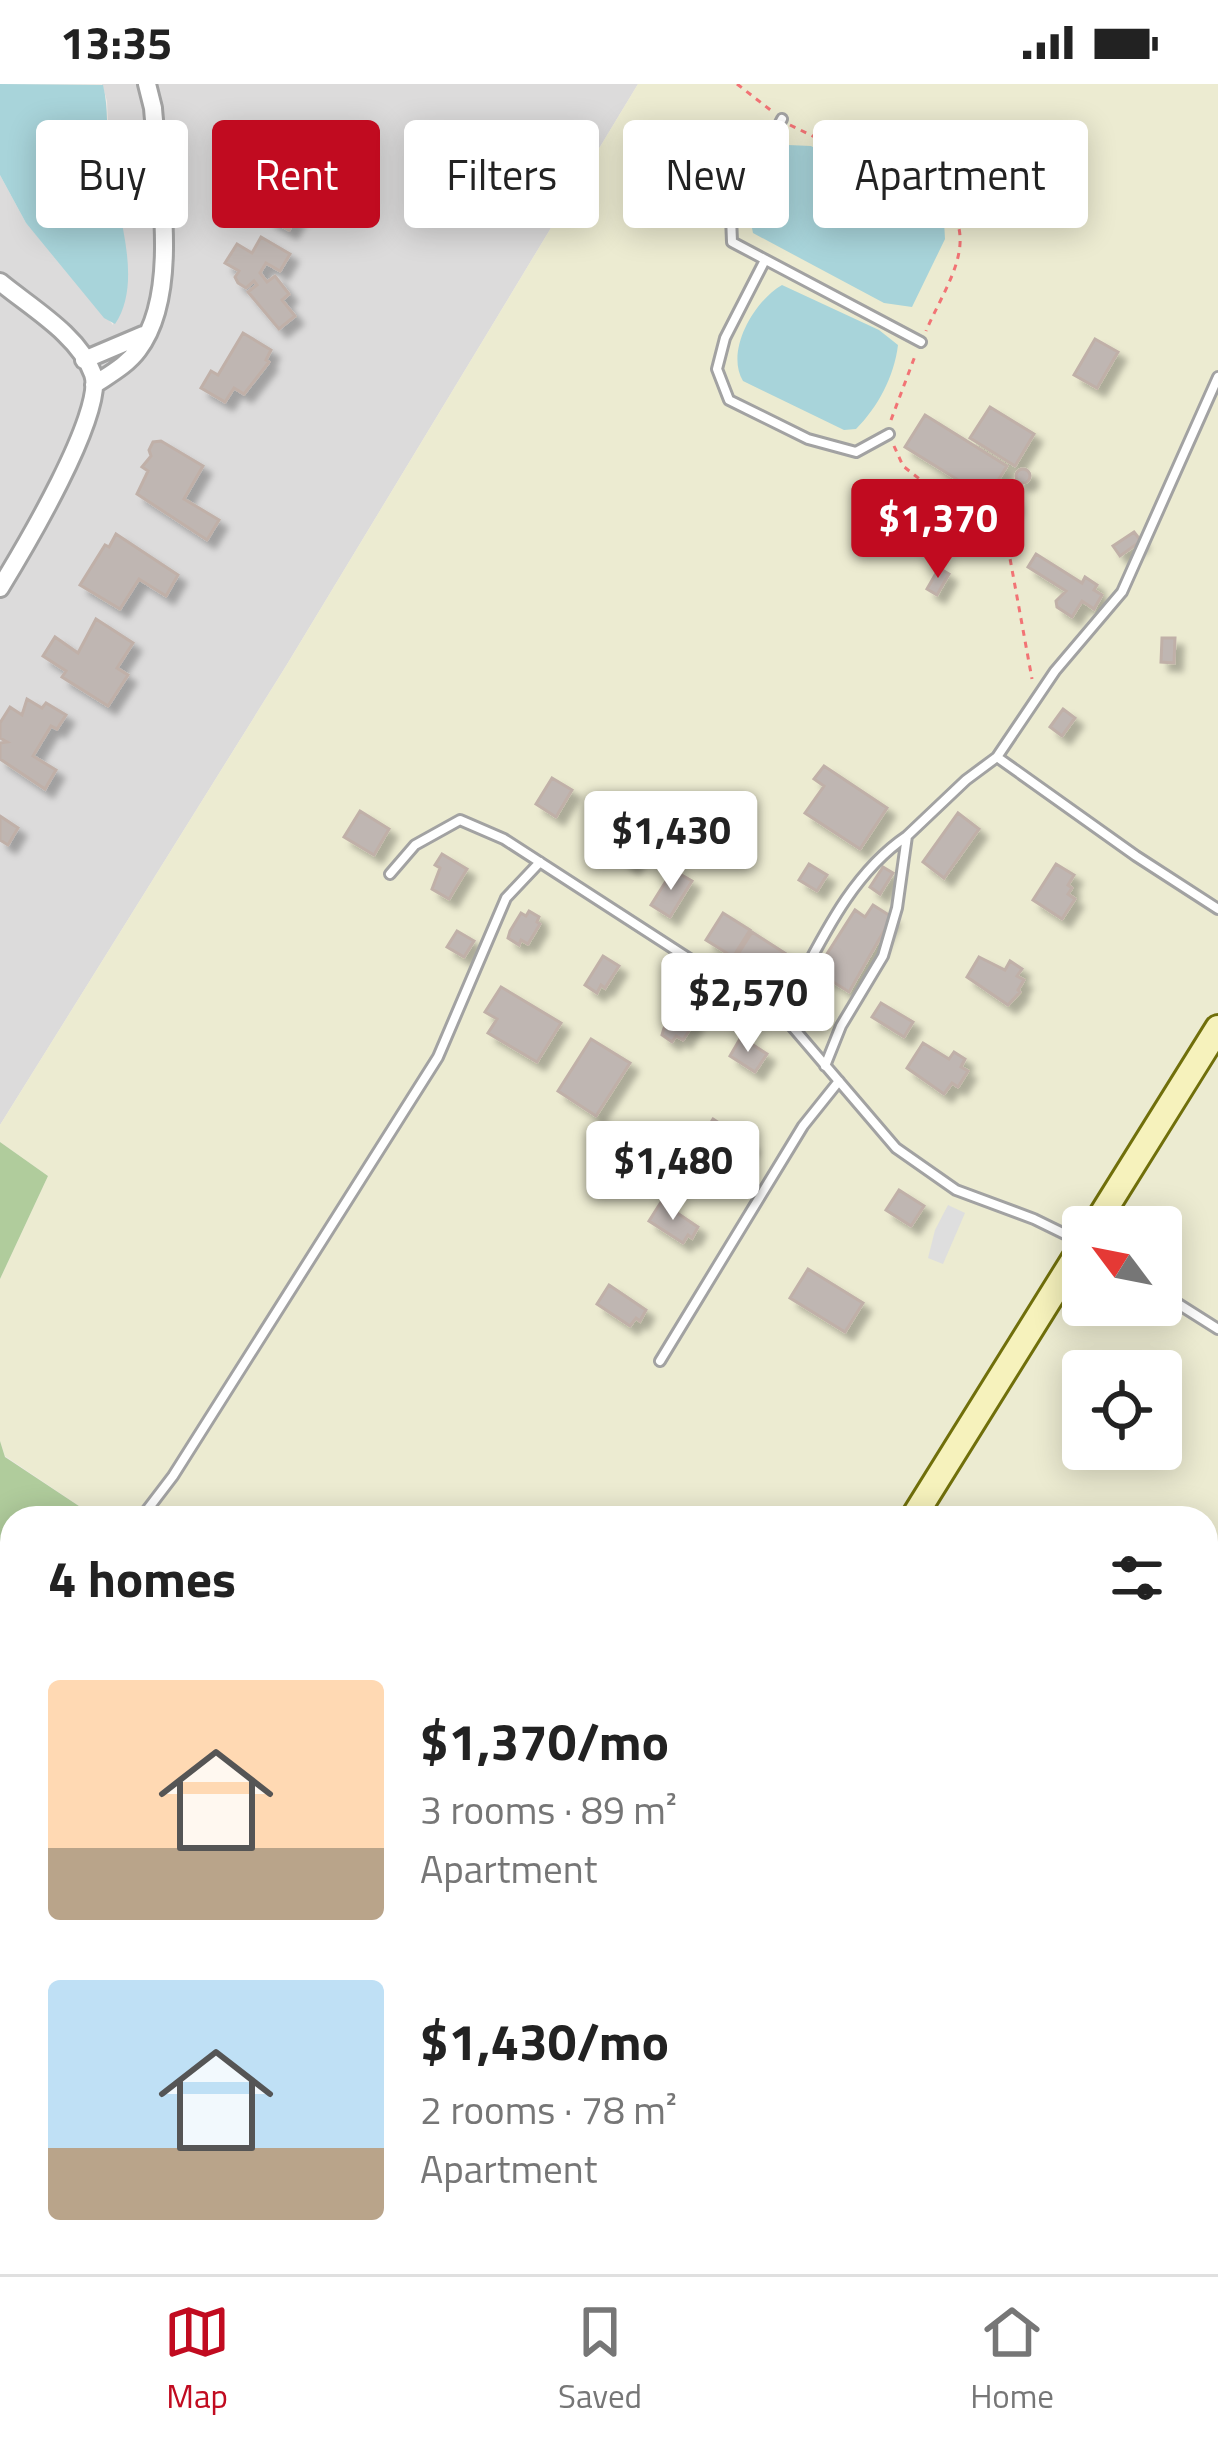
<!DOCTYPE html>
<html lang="en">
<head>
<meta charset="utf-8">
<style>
	:root { --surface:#fff; --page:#f2f2f2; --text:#222; --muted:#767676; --line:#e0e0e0; --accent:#c10b20 }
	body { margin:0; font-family:"Titillium Web",sans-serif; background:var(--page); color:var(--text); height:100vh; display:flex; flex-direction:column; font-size:45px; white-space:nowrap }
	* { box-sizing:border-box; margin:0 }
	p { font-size:39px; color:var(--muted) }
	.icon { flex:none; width:66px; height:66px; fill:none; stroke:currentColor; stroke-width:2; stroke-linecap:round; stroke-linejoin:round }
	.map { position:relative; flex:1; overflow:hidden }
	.sheet { position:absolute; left:0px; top:1422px; width:1218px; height:768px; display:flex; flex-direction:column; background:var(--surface); border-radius:36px 36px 0 0; box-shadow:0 6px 30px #0003 }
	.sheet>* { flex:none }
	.top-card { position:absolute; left:36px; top:36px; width:1146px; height:108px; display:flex; gap:24px }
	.needle { width:78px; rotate:302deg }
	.buttons { position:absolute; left:1062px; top:1122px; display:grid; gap:24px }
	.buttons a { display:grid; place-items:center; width:120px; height:120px; border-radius:12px; background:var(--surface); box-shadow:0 6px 30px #0003; font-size:60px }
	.price { position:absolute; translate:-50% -102px; padding:0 27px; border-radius:12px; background:#fff; color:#222; font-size:39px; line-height:78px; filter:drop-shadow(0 3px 6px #0008) }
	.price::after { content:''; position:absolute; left:50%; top:72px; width:36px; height:27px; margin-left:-18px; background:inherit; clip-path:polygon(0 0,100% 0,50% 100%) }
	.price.active { background:var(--accent); color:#fff }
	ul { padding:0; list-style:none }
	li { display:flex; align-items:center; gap:36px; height:300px; padding:0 48px }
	li span { display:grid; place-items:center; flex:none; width:336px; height:240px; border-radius:12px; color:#555 }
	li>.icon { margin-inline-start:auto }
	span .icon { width:144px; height:144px; fill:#fffc; stroke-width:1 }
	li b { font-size:51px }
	h2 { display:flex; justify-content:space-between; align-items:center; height:144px; padding:0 48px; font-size:51px }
	.chip { padding:0 42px; border-radius:12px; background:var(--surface); box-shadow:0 6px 30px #0003; font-size:42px; line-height:108px }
	.chip.active { background:var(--accent); color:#fff }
	.status { display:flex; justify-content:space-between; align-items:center; height:84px; padding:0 60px; background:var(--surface); direction:ltr }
	.status svg { height:33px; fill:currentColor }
	.menu { display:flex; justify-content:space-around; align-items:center; height:168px; border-top:3px solid var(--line); background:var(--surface); font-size:33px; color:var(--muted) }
	.menu a { display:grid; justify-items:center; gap:6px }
	.menu .active { color:var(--accent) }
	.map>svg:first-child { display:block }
	.residential { fill:#dcdbdb }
	.farmland { fill:#ecebd1; fill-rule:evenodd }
	.forest { fill:#b0cc9c }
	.parking { fill:#dedede }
	.water { fill:#a8d4da }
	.building { fill:#bfb6b2; stroke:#c0b0a8; stroke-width:3; filter:url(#shadow) }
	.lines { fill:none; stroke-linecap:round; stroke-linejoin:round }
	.service-casing { stroke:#a2a2a2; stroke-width:14 }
	.minor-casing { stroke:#a2a2a2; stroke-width:22 }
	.secondary-casing { stroke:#706f0b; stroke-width:30 }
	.path { stroke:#f27375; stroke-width:3; stroke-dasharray:6 6; stroke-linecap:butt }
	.service { stroke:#fff; stroke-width:8 }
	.minor { stroke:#fff; stroke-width:16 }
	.secondary { stroke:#f6f2bc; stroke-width:24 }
</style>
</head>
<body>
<div class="status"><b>13:35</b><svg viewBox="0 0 49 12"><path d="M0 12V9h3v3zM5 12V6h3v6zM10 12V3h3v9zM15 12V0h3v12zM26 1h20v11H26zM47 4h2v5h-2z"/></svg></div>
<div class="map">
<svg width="1218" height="2190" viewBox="0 0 1218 2190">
	<defs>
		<filter id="shadow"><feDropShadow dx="8" dy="8" stdDeviation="3" flood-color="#0004"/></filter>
	</defs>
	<rect width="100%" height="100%" fill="#efeae5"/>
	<!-- residential -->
	<path class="residential" d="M 102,0 L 638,0 L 286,582 L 0,1041 L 0,91 L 26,139 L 113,241 L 121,129 L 110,78 L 107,17 Z
		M 0,1950 L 12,1957 L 12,2178 L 371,2178 L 391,2190 L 0,2190 Z"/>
	<!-- farmland -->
	<path class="farmland" d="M 638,0 L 1218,0 L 1218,2190 L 761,2190 L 742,2178 L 1206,2178 L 1206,1434 L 97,1434 L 5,1372 L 0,1357 L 0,1195 L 48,1092 L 0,1058 L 0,1041 L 286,582 ZM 1083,1143 L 1161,1143 L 1161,1221 L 1083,1221 ZM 1083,1287 L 1161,1287 L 1161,1365 L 1083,1365 Z"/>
	<!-- forest -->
	<path class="forest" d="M 0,1058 L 48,1092 L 0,1195 Z
		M 0,1357 L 5,1373 L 97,1434 L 12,1434 L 12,1957 L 0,1950 Z
		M 489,2178 L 555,2178 L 572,2190 L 482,2190 Z"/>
	<!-- parking -->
	<path class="parking" d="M 948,1121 L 965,1129 L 943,1180 L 928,1174 L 935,1146 Z"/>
	<!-- water -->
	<path class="water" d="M 0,0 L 103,1 C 109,25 106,51 109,76 C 115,123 145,196 115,240 L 104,234 L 26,139 L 0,91 Z
		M 788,61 L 811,62 L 944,137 L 945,155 L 912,223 L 884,219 L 753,149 L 749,129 Z
		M 782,201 L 879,246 L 898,261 C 894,293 878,323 856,345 L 844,346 L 743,297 C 725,267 754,217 782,201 Z"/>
	<!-- building -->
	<path class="building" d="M 270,54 L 323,85 L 320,91 L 332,98 L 326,108 L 316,101 L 289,146 L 267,134 L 283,101 L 294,91 L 267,78 L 270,75 L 261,70 Z
		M 261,153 L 290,170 L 280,187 L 266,179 L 260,189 L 267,198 L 275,192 L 289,210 L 282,216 L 295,232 L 279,245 L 248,208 L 257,201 L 254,197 L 246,204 L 238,199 L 235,193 L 239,187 L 225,179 L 237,160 L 252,169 Z
		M 243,249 L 271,266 L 266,276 L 269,278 L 244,310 L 234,304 L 225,318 L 201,304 L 211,287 L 218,291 Z
		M 1095,255 L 1118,268 L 1097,304 L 1074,291 Z
		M 990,323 L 1034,350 L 1015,382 L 970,354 Z
		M 925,331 L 1007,382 L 987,414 L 905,363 Z
		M 161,357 L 203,382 L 184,415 L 219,436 L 207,456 L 137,410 L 148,387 L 142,383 L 151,372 L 149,366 L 153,358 Z
		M1016 392a7 7 0 1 1 14 0a7 7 0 1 1-14 0Z
		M998 419a8 8 0 1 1 16 0a8 8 0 1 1-16 0Z
		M 1134,448 L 1141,457 L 1120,472 L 1113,462 Z
		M 116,450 L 178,491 L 166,512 L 139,495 L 120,525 L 80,501 L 105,461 L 109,463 Z
		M 1036,470 L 1082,499 L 1085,493 L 1097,501 L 1094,506 L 1102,511 L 1094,525 L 1082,517 L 1072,533 L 1057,523 L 1056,517 L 1066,507 L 1028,483 Z
		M 939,484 L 949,490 L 937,511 L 927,505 Z
		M 96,535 L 133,559 L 117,584 L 128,591 L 108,622 L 62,593 L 66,587 L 43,572 L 55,553 L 78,569 Z
		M 1162,554 L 1175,554 L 1174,579 L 1161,578 Z
		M 27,615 L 42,624 L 46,619 L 66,631 L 57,645 L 51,642 L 33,672 L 56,686 L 45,705 L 0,675 L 0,659 L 7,658 L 0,654 L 0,639 L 10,623 L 22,631 Z
		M 1063,625 L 1075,634 L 1062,652 L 1050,643 Z
		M 824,682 L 887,724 L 860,765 L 805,729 L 824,702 L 814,695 Z
		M 552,694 L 572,706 L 556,733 L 536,720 Z
		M 360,727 L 389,745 L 374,771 L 344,753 Z
		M 958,729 L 979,745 L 944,794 L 923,778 Z
		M 636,731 L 656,744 L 631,782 L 621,775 L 624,770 L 616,764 Z
		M 0,732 L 18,744 L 8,761 L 0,756 Z
		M 442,770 L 467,785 L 449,815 L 432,805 L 440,784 L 435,781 Z
		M 809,780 L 827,791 L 817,807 L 799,796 Z
		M 1056,780 L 1074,791 L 1068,801 L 1072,804 L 1068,810 L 1075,815 L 1062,835 L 1033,816 Z
		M 883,783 L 893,789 L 880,810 L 870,803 Z
		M 673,786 L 692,797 L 670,833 L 651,821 Z
		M 873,821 L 892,833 L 849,908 L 816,887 L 855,826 L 865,833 Z
		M 529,827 L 539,833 L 537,838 L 540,840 L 528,860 L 521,856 L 519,861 L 508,854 L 510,847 L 521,829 L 526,832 Z
		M 723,829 L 750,846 L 733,873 L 706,856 Z
		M 457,847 L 474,857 L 464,873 L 447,863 Z
		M 752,848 L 794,875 L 778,902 L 735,875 Z
		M 603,872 L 619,882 L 605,904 L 601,901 L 597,909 L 585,901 Z
		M 979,873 L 1005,886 L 1010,877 L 1022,885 L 1017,892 L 1024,896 L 1018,906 L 1020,908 L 1008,921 L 967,893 Z
		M 501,903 L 561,939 L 537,978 L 488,949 L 497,935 L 485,928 Z
		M 881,919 L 913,938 L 904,953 L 872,933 Z
		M 683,921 L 695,929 L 691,935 L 695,937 L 683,956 L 676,952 L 672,958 L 662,951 L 664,944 L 676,925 L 680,927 Z
		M 741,953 L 767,970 L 755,988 L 730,972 Z
		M 591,955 L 630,979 L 596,1032 L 558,1007 Z
		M 923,959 L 949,975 L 954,968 L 965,975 L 961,983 L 968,987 L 958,1003 L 952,999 L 944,1010 L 907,984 Z
		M 713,1035 L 751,1060 L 744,1070 L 740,1068 L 735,1076 L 702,1053 Z
		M 899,1106 L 924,1122 L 911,1142 L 886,1126 Z
		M 661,1118 L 698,1143 L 692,1154 L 688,1151 L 683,1159 L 649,1137 Z
		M 808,1185 L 863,1219 L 845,1248 L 790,1214 Z
		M 609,1201 L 646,1226 L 640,1237 L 636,1234 L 630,1242 L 597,1220 Z
		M 11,2023 L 12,2023 L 12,2089 L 0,2082 L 0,2055 L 5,2047 L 0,2041 Z"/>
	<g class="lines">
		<defs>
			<path id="service" d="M 782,35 L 731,132 L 732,158 L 921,258
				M 764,178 L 725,254 L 717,285 L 729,316 L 808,355 L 856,368 L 889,350
				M 997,673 L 1136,772 L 1218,825
				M 390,790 L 415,761 L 460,736 L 504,755 L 790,940 L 896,1064 L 956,1106 L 1034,1135 L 1081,1158
				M 780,933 C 816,869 845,794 907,752
				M 825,982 L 841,942 L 883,872 L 897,824 L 907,752 L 966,696 L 997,673 L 1055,587 L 1122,508 L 1218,293
				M 1161,1209 L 1218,1245
				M 660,1277 L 803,1042 L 839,997
				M 141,1434 L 173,1392 L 438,973 L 506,814 L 540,778
				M 8,1575 L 12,1569"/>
			<path id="minor" d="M 0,198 C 30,223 79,251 93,290 C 106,328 22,468 0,504
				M 84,276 L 143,251
				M 94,301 C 110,290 127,281 138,266 C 182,208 158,93 153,24 L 147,0
				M 0,2137 L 12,2145
				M 64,2178 L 82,2190
				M 85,2190 L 105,2178
				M 183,2190 L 188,2178"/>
			<path id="secondary" d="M 1094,1143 L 1218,944
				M 913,1434 L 1083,1161
				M 441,2190 L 449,2178"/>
		</defs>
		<!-- service casing -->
		<use href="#service" class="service-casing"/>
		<!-- minor casing -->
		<use href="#minor" class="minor-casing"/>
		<!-- secondary casing -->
		<use href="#secondary" class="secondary-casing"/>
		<!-- path -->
		<path class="path" d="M 737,0 L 773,28
			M 790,41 L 940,114 C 984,153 945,202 926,247
			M 891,336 L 915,272
			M 894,362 L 903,382 L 936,408 L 998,447 L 1009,469 L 1032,595"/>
		<!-- service -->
		<use href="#service" class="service"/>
		<!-- minor -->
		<use href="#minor" class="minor"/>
		<!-- secondary -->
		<use href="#secondary" class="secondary"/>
	</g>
</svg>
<div class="buttons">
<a><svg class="needle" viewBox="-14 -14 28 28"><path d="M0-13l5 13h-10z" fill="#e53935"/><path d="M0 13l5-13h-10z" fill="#767676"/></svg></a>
<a><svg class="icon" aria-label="locate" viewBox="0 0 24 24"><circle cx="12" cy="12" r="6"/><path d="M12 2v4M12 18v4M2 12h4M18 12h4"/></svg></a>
</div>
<b class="price active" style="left:938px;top:497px">$1,370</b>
<b class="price" style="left:671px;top:809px">$1,430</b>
<b class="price" style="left:748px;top:971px">$2,570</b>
<b class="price" style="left:673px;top:1139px">$1,480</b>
<div class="top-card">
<a class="chip">Buy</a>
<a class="chip active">Rent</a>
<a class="chip">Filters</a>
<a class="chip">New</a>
<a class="chip">Apartment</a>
</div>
<section class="sheet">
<h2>4 homes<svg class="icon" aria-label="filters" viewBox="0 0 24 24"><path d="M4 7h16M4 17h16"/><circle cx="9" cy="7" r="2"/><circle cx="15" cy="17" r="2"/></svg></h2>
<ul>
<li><span style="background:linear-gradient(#ffd9b3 70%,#b9a48a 0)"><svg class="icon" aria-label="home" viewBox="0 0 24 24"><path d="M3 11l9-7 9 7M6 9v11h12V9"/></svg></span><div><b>$1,370/mo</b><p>3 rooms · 89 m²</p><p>Apartment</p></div></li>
<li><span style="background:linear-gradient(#bfe0f5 70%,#b9a48a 0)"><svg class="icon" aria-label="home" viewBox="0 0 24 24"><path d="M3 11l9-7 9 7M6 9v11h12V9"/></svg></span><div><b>$1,430/mo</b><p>2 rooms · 78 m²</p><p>Apartment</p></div></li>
</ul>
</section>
</div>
<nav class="menu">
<a class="active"><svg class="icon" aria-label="map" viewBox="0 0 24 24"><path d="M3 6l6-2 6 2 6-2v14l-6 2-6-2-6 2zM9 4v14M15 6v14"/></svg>Map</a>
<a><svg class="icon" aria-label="saved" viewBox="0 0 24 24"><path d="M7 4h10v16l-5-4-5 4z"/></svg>Saved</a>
<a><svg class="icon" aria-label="home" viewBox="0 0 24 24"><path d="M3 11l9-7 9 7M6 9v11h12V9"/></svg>Home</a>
</nav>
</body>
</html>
